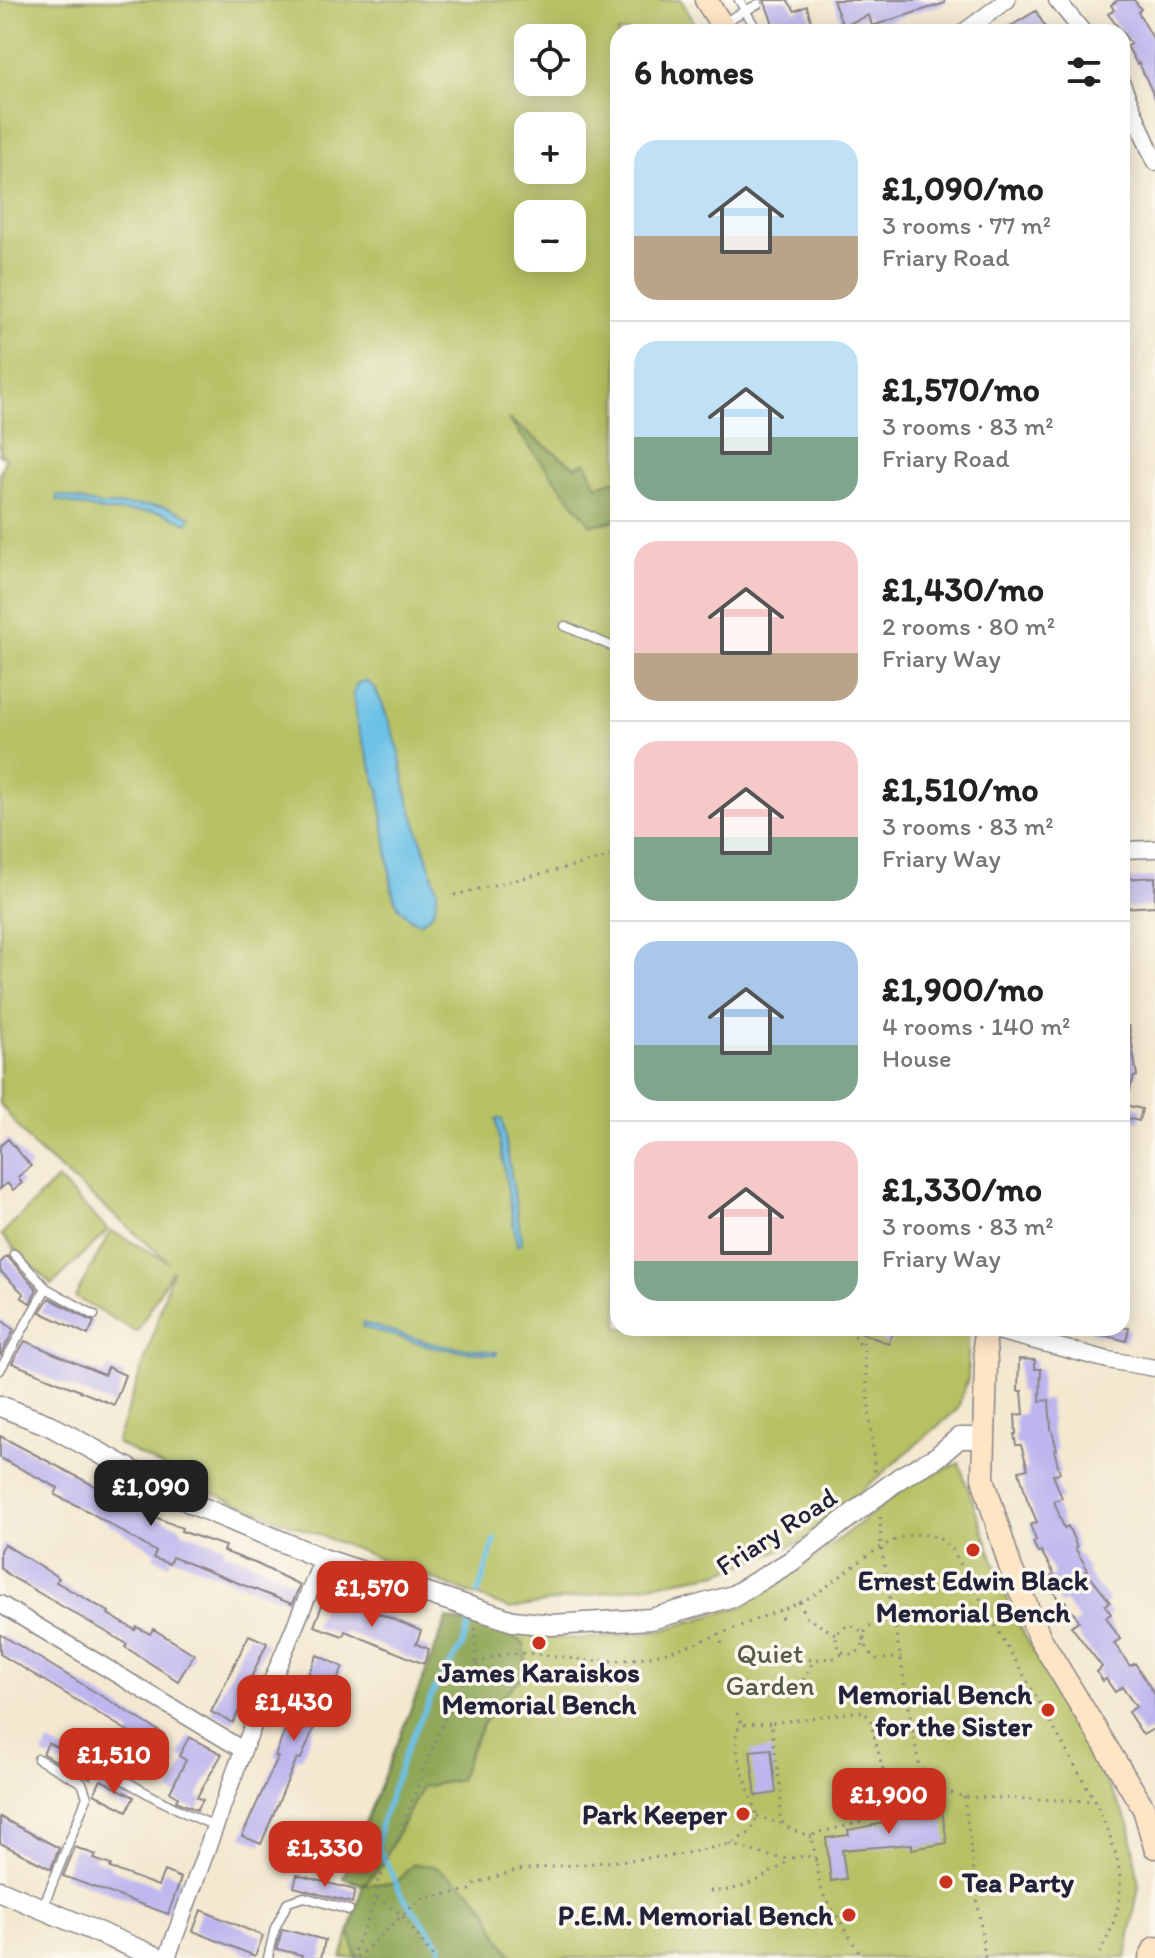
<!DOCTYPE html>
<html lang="en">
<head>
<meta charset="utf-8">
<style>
	:root { --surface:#fff; --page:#f6f6f6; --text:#222; --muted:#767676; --line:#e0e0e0; --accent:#c8321e }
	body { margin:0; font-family:Itim,sans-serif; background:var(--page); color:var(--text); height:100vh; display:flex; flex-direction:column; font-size:30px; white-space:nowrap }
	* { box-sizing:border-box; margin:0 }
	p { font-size:26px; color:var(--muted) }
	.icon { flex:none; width:44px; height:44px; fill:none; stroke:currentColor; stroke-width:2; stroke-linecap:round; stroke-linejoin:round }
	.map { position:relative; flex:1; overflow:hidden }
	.sheet { position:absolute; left:610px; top:24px; width:520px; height:1312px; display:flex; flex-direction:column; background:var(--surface); border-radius:24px; box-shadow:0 4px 20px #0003 }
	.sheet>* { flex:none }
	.buttons { position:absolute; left:514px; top:24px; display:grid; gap:16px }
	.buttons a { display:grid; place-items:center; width:72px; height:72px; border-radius:16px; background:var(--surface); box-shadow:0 4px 20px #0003; font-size:40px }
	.price { position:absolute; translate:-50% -68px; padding:0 18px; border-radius:16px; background:var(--accent); color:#fff; font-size:26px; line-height:52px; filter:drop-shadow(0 2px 4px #0008) }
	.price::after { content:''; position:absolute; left:50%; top:48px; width:24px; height:18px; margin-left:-12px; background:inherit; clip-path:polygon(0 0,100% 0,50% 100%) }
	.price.selected { background:#222; color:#fff }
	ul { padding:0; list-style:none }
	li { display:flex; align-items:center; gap:24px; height:200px; padding:0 24px }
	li+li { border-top:2px solid var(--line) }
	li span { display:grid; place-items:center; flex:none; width:224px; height:160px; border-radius:24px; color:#555 }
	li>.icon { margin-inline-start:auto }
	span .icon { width:96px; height:96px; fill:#fffc; stroke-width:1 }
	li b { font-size:34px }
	h2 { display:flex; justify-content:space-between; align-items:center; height:96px; padding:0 24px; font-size:34px }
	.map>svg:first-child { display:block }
	.green { fill:#b5c163; stroke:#6c724f; stroke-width:2; fill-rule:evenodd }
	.forest { fill:#90a759; stroke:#59644a; stroke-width:2 }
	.water { fill:#6ac1e7; stroke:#467291; stroke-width:2 }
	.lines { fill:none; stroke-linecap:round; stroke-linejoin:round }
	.stream { stroke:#6ac1e7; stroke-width:5 }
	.building { fill:#beb5ee }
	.service-casing { stroke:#8a8586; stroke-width:11 }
	.minor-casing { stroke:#8a8586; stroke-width:19 }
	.tertiary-casing { stroke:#8a8586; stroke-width:23 }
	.secondary-casing { stroke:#8a8586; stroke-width:25 }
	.path { stroke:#8a8586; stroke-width:3; stroke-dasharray:2 6; stroke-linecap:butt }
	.service { stroke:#fff; stroke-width:8 }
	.minor { stroke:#fff; stroke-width:16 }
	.tertiary { stroke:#fff; stroke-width:20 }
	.secondary { stroke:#fde5c5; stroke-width:22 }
	.poi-dot { fill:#c8321e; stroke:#fbf7ec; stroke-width:3 }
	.labels { text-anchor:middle; stroke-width:7; stroke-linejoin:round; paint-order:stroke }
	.street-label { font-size:28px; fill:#22223b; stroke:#fbf7ec }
	.poi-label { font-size:28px; font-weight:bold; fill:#22223b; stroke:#fbf7ec; text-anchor:end }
	.park-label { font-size:28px; fill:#555a49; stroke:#fbf7ec }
</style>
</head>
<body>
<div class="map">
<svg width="1155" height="1958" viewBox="0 0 1155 1958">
	<rect width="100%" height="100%" fill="#fbf7ec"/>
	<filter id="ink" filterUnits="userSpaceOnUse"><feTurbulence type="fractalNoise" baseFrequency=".0125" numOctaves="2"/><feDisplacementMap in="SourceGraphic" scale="16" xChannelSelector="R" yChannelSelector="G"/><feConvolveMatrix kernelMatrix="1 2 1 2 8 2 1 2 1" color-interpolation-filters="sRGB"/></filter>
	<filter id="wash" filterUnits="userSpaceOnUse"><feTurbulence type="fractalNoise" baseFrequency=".006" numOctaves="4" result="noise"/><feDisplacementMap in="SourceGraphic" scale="32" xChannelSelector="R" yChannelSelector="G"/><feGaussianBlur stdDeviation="1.8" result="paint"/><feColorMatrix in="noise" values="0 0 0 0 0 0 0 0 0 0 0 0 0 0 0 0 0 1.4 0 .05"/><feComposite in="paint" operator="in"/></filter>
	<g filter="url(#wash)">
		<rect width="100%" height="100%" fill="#f3e8d0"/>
		<!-- green -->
		<path class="green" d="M 0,0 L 681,0 L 700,32 L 618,32 L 618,1328 L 968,1328 L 968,1379 L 957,1410 L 801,1542 L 719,1573 L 510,1609 L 228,1500 L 116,1443 L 151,1342 L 172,1270 L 137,1332 L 75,1297 L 111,1231 L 169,1262 L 34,1147 L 0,1104 L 0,473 L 6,457 L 0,455 ZM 528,38 L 572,38 L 572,82 L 528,82 ZM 528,126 L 572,126 L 572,170 L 528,170 ZM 528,214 L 572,214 L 572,258 L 528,258 Z
			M 57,1179 L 108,1230 L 52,1285 L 1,1235 Z
			M 959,1463 L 1013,1614 L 1129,1823 L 1139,1885 L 1126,1958 L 342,1958 L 363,1885 L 343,1878 L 447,1619 L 508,1633 L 579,1639 L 656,1632 L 743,1606 L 805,1565 L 909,1485 Z"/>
		<!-- forest -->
		<path class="forest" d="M 508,419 L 575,467 L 586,462 L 597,486 L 616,480 L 618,518 L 609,522 L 591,525 Z
			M 447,1619 L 508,1633 L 524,1644 L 527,1672 C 489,1706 476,1733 459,1780 L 422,1787 L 380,1867 L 364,1884 L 396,1883 L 413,1864 L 434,1866 L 470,1890 L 487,1909 L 499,1937 L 514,1958 L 356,1958 L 350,1932 L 363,1884 L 343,1878 Z"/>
		<!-- water -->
		<path class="water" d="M 58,495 L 100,505 L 164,506 L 190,516 L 188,523 L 162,512 L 102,511 L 57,500 Z
			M 366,681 L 374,687 L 381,701 L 398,747 L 407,795 L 437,889 C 437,907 434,915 419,923 C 405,917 399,909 393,895 L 379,790 L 357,724 L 353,694 L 357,683 Z
			M 496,1119 L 502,1119 L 522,1244 L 517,1245 Z
			M 363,1323 L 438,1345 L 497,1352 L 497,1355 L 437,1348 L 362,1327 Z"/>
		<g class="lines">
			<!-- stream -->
			<path class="stream" d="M 478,1594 L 495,1540
				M 446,1958 C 436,1934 416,1916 402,1895 C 392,1880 390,1863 378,1849 L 380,1827 L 404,1755 L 436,1686 L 462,1647 L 470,1621"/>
		</g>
		<g id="blocks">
			<!-- building -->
			<path class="building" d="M 764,0 L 787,0 L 795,11 L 807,6 L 814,32 L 776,32 Z
				M 833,0 L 944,0 L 945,3 L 872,26 L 869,15 L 843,26 Z
				M 1118,0 L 1134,0 L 1141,9 L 1138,12 L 1155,42 L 1155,98 L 1139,63 L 1137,64 L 1127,46 L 1131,44 L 1108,14 L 1114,10 L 1111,5 Z
				M 1036,11 L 1048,32 L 1001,32 Z
				M 1155,877 L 1155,906 L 1122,908 L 1122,879 Z
				M 1122,1026 L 1129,1026 L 1137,1076 L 1134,1077 L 1125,1105 L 1142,1109 L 1139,1121 L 1122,1117 Z
				M 8,1139 L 31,1166 L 18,1177 L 22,1183 L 13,1190 L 7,1183 L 0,1189 L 0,1146 Z
				M 7,1256 L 37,1289 L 30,1303 L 21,1297 L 24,1294 L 0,1271 L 0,1263 Z
				M 49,1298 L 94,1322 L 88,1335 L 40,1312 Z
				M 0,1319 L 14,1330 L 0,1356 Z
				M 849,1328 L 894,1328 L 889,1344 Z
				M 1091,1328 L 1129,1328 L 1126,1341 L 1091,1332 Z
				M 25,1341 L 104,1375 L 108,1367 L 125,1375 L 114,1405 L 12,1363 Z
				M 1019,1359 L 1035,1360 L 1035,1369 L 1041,1369 L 1040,1401 L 1049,1400 L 1051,1428 L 1057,1449 L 1054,1450 L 1060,1473 L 1053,1475 L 1062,1498 L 1054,1501 L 1064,1528 L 1068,1526 L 1077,1547 L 1075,1548 L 1088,1570 L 1086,1571 L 1110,1602 L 1105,1605 L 1111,1614 L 1106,1617 L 1120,1639 L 1114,1643 L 1130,1666 L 1135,1663 L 1155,1695 L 1155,1728 L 1143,1735 L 1128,1712 L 1136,1707 L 1122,1687 L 1115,1692 L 1106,1679 L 1103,1681 L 1097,1672 L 1102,1667 L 1071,1626 L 1079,1621 L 1065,1601 L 1061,1604 L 1046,1579 L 1054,1574 L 1041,1551 L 1038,1553 L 1033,1542 L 1036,1540 L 1030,1525 L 1037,1522 L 1027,1499 L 1019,1471 L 1028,1469 L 1021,1445 L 1016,1445 L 1014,1434 L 1016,1434 L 1015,1415 L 1024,1414 L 1022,1391 L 1018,1391 Z
				M 0,1436 L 148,1514 L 182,1528 L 181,1531 L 225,1546 L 223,1551 L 257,1564 L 300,1585 L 292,1604 L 172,1557 L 169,1564 L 153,1558 L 156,1552 L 86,1510 L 55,1495 L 58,1488 L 0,1458 Z
				M 4,1544 L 59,1578 L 56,1582 L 109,1612 L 108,1614 L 135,1630 L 137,1627 L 150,1634 L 153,1629 L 194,1654 L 178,1681 L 125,1647 L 127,1644 L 10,1576 L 0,1568 L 0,1550 Z
				M 338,1600 L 357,1604 L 421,1631 L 416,1644 L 429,1649 L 424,1664 L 345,1631 L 343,1636 L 314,1626 L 323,1603 L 335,1608 Z
				M 0,1634 L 164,1734 L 152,1754 L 127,1740 L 131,1733 L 0,1654 Z
				M 249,1635 L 267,1643 L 249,1682 L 252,1684 L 233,1723 L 211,1712 Z
				M 317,1655 L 343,1667 L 333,1690 L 330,1689 L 301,1759 L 297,1758 L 261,1844 L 242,1836 L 278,1757 L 275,1756 L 298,1696 Z
				M 189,1737 L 222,1754 L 197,1797 L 203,1800 L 197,1810 L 176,1801 L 178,1797 L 170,1792 L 186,1760 L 179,1756 Z
				M 48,1743 L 96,1767 L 90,1779 L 43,1754 Z
				M 771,1749 L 776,1793 L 756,1796 L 750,1751 Z
				M 101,1780 L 134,1797 L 127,1811 L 94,1794 Z
				M 920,1804 L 921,1813 L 942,1810 L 947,1843 L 912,1849 L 912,1844 L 842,1850 L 846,1879 L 831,1881 L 826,1838 L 849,1835 L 848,1830 L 894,1821 L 892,1809 Z
				M 0,1817 L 59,1848 L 51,1869 L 0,1843 Z
				M 75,1847 L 96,1855 L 94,1859 L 111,1865 L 110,1868 L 158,1886 L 164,1871 L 181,1878 L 168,1914 L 63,1876 Z
				M 297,1875 L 355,1890 L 352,1903 L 294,1887 Z
				M 201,1910 L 263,1936 L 255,1956 L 193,1931 Z
				M 282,1929 L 325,1940 L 321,1958 L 301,1958 L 302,1955 L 277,1949 Z"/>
		</g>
	</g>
	<g filter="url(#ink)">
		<use href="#blocks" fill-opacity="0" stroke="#8a8586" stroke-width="2"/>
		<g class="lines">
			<defs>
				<path id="service" d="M 739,0 L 758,32
					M 722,23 L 758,4
					M 565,626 L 618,649
					M 14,1254 L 46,1288 L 94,1315
					M 0,1370 L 46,1288
					M 38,1759 L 82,1783 L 87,1797 L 43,1907
					M 105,1768 C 140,1791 176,1810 215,1826
					M 268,1958 L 275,1928 L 288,1902 L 304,1897 L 349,1910"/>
				<path id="minor" d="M 1057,0 L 1083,32
					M 964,32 L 1007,0
					M 1122,84 L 1155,162
					M 1122,850 L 1155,849
					M 986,1328 L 1108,1360 L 1155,1368
					M 0,1604 L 243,1750
					M 167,1958 L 243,1750 L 323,1559"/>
				<path id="tertiary" d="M 0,1406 L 49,1425 L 193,1504 L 323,1559 L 513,1621 L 552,1625 L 651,1619 L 733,1596 L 790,1562 L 901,1477 L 937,1457 L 959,1438 L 984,1438
					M 0,1891 L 159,1958"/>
				<path id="secondary" d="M 706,0 L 726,32
					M 984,1328 L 986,1362 L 983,1478 L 1010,1566 L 1040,1638 L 1144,1809 L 1155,1847
					M 1150,1958 L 1155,1948"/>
			</defs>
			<!-- service casing -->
			<use href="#service" class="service-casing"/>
			<!-- minor casing -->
			<use href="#minor" class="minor-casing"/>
			<!-- tertiary casing -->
			<use href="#tertiary" class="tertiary-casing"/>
			<!-- secondary casing -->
			<use href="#secondary" class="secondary-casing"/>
			<!-- path -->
			<path class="path" d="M 454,895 L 618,855
				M 851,1328 L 862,1349
				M 863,1342 L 875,1473
				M 880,1517 L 881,1546 L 919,1766 L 934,1787 L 964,1797 L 1095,1801
				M 799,1602 L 807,1618 L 837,1635
				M 779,1609 L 783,1622
				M 894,1619 C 865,1620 853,1637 876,1659 L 901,1658
				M836 1640a14 14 0 1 1 28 0a14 14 0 1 1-28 0Z
				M 475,1628 L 476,1664
				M 719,1634 L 723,1648
				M 793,1661 L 835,1658 L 844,1653
				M 803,1680 L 813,1662
				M 737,1713 L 742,1725
				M 964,1797 L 985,1958
				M 757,1816 L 781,1824
				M 812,1837 L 790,1829 L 780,1820 L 781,1792 L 771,1723 L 863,1711 L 870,1719 L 883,1770 L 893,1776 L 913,1779
				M 730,1844 C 757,1851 778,1864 806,1855 L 817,1861
				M 710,1891 C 739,1893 767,1876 790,1860
				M 377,1898 L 402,1915 L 434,1958
				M 352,1958 C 359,1933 377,1909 377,1883 C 401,1843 450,1681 478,1664 C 513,1642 560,1660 598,1661 C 652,1662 701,1642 750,1622 C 771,1613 797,1606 817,1593 C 853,1571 911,1505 952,1549 L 1095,1801 C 1124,1864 1132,1895 1097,1958
				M 357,1958 L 420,1899 L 470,1890 L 476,1883 L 518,1870 L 672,1856 L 730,1844 L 751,1832 L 757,1816 L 738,1757 L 736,1731 L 742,1725 L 771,1723
				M 863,1958 L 821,1891 L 812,1837 L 815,1833 C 846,1826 881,1821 904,1795 C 910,1788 914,1775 919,1766"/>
			<!-- service -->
			<use href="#service" class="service"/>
			<!-- minor -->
			<use href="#minor" class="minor"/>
			<!-- tertiary -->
			<use href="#tertiary" class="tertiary"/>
			<!-- secondary -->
			<use href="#secondary" class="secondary"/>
		</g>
	</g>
	<!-- markers -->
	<g class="poi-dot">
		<circle cx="973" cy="1550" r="8"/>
		<circle cx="539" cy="1643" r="8"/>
		<circle cx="1048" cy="1710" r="8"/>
		<circle cx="743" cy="1814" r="8"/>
		<circle cx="946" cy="1882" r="8"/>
		<circle cx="849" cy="1915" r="8"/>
	</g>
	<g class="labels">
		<!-- street labels -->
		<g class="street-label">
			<text transform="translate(776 1531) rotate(-33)" y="10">Friary Road</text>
		</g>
		<!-- poi labels -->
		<g class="poi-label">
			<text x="973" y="1590" text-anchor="middle">Ernest Edwin Black<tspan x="973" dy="32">Memorial Bench</tspan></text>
			<text x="539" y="1682" text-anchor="middle">James Karaiskos<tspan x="539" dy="32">Memorial Bench</tspan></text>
			<text x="1032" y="1704">Memorial Bench<tspan x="1032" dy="32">for the Sister</tspan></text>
			<text x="727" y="1824">Park Keeper</text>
			<text x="962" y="1892" text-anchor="start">Tea Party</text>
			<text x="833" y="1925">P.E.M. Memorial Bench</text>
		</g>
		<!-- park labels -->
		<g class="park-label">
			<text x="770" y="1663">Quiet<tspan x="770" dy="32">Garden</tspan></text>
		</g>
	</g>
</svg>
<div class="buttons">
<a><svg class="icon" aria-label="locate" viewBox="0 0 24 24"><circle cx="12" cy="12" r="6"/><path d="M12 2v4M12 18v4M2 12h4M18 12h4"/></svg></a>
<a>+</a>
<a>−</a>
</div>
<b class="price selected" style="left:151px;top:1528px">£1,090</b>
<b class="price" style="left:372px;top:1629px">£1,570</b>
<b class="price" style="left:294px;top:1743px">£1,430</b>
<b class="price" style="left:114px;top:1796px">£1,510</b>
<b class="price" style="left:889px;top:1836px">£1,900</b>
<b class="price" style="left:325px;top:1889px">£1,330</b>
<section class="sheet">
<h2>6 homes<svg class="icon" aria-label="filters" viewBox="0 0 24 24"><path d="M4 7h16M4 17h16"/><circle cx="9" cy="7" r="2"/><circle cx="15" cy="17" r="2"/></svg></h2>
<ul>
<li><span style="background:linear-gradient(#bfe0f5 60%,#b9a48a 0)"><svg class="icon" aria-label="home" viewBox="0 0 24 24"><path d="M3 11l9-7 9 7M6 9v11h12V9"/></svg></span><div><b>£1,090/mo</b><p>3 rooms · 77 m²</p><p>Friary Road</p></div></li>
<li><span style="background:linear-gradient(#bfe0f5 60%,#7fa58c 0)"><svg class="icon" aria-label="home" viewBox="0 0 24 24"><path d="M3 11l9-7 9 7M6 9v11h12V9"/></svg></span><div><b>£1,570/mo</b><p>3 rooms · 83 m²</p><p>Friary Road</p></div></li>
<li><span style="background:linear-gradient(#f6c9c9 70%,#b9a48a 0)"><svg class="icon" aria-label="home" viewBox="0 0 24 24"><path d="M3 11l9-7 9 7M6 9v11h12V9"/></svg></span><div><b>£1,430/mo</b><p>2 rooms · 80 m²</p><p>Friary Way</p></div></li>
<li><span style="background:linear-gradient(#f6c9c9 60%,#7fa58c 0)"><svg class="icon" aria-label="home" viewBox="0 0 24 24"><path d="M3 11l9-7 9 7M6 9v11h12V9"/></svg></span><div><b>£1,510/mo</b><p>3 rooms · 83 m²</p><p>Friary Way</p></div></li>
<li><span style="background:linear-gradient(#a9c7e8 65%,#7fa58c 0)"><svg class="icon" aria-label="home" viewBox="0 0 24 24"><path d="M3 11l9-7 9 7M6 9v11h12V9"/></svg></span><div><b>£1,900/mo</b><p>4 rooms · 140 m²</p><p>House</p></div></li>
<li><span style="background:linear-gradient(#f6c9c9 75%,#7fa58c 0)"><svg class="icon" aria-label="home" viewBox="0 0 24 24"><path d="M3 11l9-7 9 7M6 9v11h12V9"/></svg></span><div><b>£1,330/mo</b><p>3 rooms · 83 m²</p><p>Friary Way</p></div></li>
</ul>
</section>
</div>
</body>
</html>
